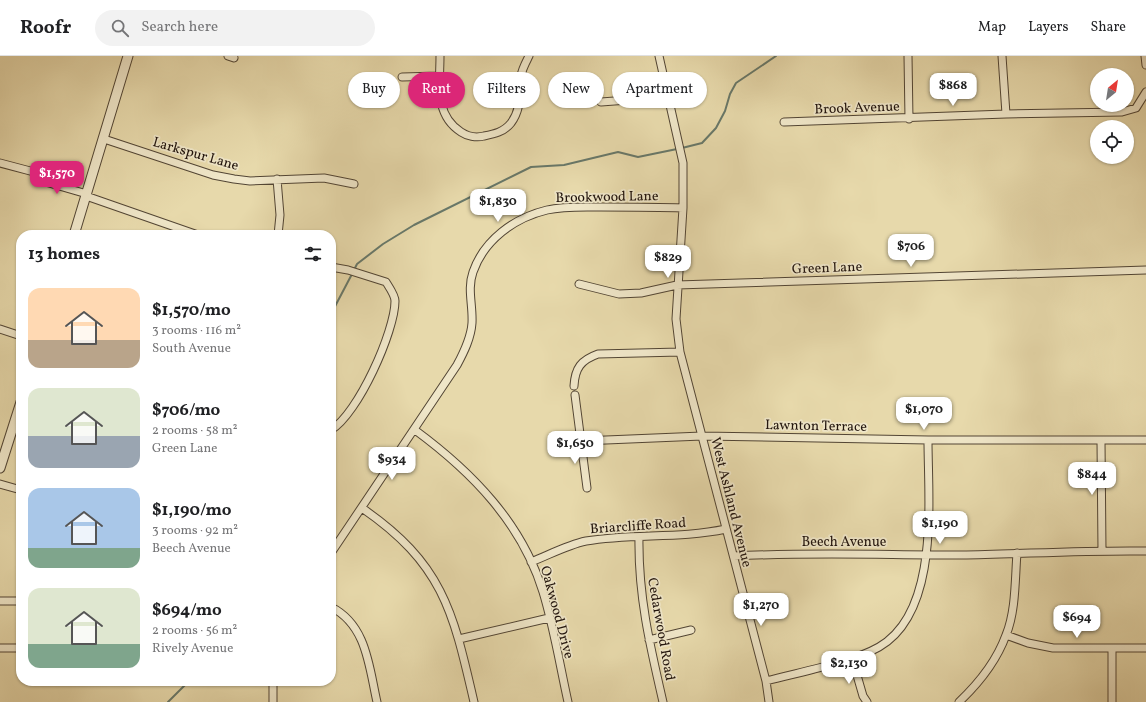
<!DOCTYPE html>
<html lang="en">
<head>
<meta charset="utf-8">
<style>
	:root { --surface:#fff; --page:#f2f2f2; --text:#202124; --muted:#757577; --line:#e0e0e0; --accent:#db2777 }
	body { margin:0; font-family:Vollkorn,serif; background:var(--page); color:var(--text); height:100vh; display:flex; flex-direction:column; font-size:15px; white-space:nowrap }
	* { box-sizing:border-box; margin:0 }
	p { font-size:13px; color:var(--muted) }
	.icon { flex:none; width:22px; height:22px; fill:none; stroke:currentColor; stroke-width:2; stroke-linecap:round; stroke-linejoin:round }
	.map { position:relative; flex:1; overflow:hidden }
	.side { position:absolute; left:16px; top:174px; width:320px; height:456px; display:flex; flex-direction:column; background:var(--surface); border-radius:16px; box-shadow:0 1px 3px #0004 }
	.side>* { flex:none }
	.banner { position:absolute; left:348px; top:16px; width:380px; height:36px; display:flex; gap:8px }
	.needle { width:26px; rotate:30deg }
	.buttons { position:absolute; left:1090px; top:12px; display:grid; gap:8px }
	.buttons a { display:grid; place-items:center; width:44px; height:44px; border-radius:50%; background:var(--surface); box-shadow:0 1px 3px #0004; font-size:20px }
	.price { position:absolute; translate:-50% -34px; padding:0 9px; border-radius:8px; background:#fff; color:#222; font-size:13px; line-height:26px; filter:drop-shadow(0 1px 2px #0008) }
	.price::after { content:''; position:absolute; left:50%; top:24px; width:12px; height:9px; margin-left:-6px; background:inherit; clip-path:polygon(0 0,100% 0,50% 100%) }
	.price.current { background:var(--accent); color:#fff }
	ul { padding:0; list-style:none }
	li { display:flex; align-items:center; gap:12px; height:100px; padding:0 12px }
	li span { display:grid; place-items:center; flex:none; width:112px; height:80px; border-radius:12px; color:#555 }
	li>.icon { margin-inline-start:auto }
	span .icon { width:48px; height:48px; fill:#fffc; stroke-width:1 }
	li b { font-size:17px }
	h2 { display:flex; justify-content:space-between; align-items:center; height:48px; padding:0 12px; font-size:17px }
	.tag { padding:0 14px; border-radius:18px; background:var(--surface); box-shadow:0 1px 3px #0004; font-size:14px; line-height:36px }
	.tag.current { background:var(--accent); color:#fff }
	header { display:flex; align-items:center; gap:24px; box-sizing:border-box; height:56px; padding:0 20px; background:var(--surface); border-bottom:1px solid var(--line) }
	header strong { font-size:19px }
	nav { display:flex; gap:22px; margin-inline-start:auto; font-size:14px }
	.search { width:280px; height:36px; background:var(--page); display:flex; align-items:center; gap:10px; box-sizing:border-box; padding:0 14px; border-radius:22px; color:var(--muted); font-size:15px }
	.map>svg:first-child { display:block }
	.lines { fill:none; stroke-linecap:round; stroke-linejoin:round }
	.stream { stroke:#687869; stroke-width:2 }
	.minor-casing { stroke:#524534; stroke-width:9 }
	.tertiary-casing { stroke:#524534; stroke-width:11 }
	.minor { stroke:#efe6c8; stroke-width:7 }
	.tertiary { stroke:#efe6c8; stroke-width:9 }
	.labels { text-anchor:middle; stroke-width:3.5; stroke-linejoin:round; paint-order:stroke }
	.street-label { font-size:14px; fill:#21140d; stroke:#efe6c8 }
</style>
</head>
<body>
<header>
<strong>Roofr</strong>
<div class="search"><svg class="icon" aria-label="search" viewBox="0 0 24 24"><circle cx="10" cy="10" r="6"/><path d="M15 15l6 6"/></svg>Search here</div>
<nav><a>Map</a><a>Layers</a><a>Share</a></nav>
</header>
<div class="map">
<svg width="1146" height="646" viewBox="0 0 1146 646">
	<rect width="100%" height="100%" fill="#e7d9ab"/>
	<filter id="stains"><feTurbulence type="fractalNoise" baseFrequency=".005" numOctaves="4"/><feColorMatrix values="0 0 0 0 .2 0 0 0 0 .09 0 0 0 0 .02 0 0 0 .5 -.17"/></filter>
	<radialGradient id="worn" r=".72"><stop offset=".6" stop-color="#630" stop-opacity="0"/><stop offset="1" stop-color="#630" stop-opacity=".3"/></radialGradient>
	<g class="lines">
		<!-- stream -->
		<path class="stream" d="M 682,92 L 702,87 L 716,72 L 725,55 L 730,38 L 736,27 L 776,0
			M 354,214 L 357,208 L 383,188 L 414,169 L 531,111 L 564,109 L 618,96 L 638,101 L 677,93
			M 331,258 L 352,218
			M 331,380 L 331,388
			M 168,646 L 189,625"/>
		<defs>
			<path id="minor" d="M 228,0 L 234,2
				M 440,0 C 440,27 434,59 461,76 C 467,80 476,82 484,80 C 494,78 504,76 511,67 C 522,52 519,37 521,20 C 522,13 526,6 529,0
				M 659,0 L 683,107 L 683,152 L 676,263 L 680,296 L 766,625 L 769,646
				M 908,0 L 909,63
				M 1002,0 L 1006,58
				M 1145,0 L 1146,9
				M 402,21 L 439,20
				M 601,46 L 668,41
				M 784,66 L 1006,58 L 1122,56 L 1136,52 L 1146,36
				M 104,83 L 213,119 L 234,123 L 250,125 L 324,122 L 354,128
				M 0,107 L 34,116 L 42,125 L 87,138
				M 277,123 L 280,159 L 278,179
				M 86,140 L 198,179
				M 331,211 L 348,214 L 386,226 C 389,231 395,239 395,245 C 395,275 358,358 331,374
				M 579,228 L 619,238 L 641,237 L 677,229 L 1146,214
				M 0,273 L 21,280
				M 574,330 C 575,312 581,304 598,298 L 680,296
				M 575,339 L 587,432
				M 415,374 C 472,416 522,467 543,536 C 554,572 560,610 568,646
				M 582,385 L 702,380 L 928,384 L 1146,384
				M 1101,385 L 1102,495
				M 0,428 L 21,434
				M 362,452 C 443,508 453,555 474,646
				M 639,481 C 638,539 650,590 663,646
				M 331,497 L 457,309 C 464,296 471,282 472,267 C 473,249 467,233 473,216 C 484,184 514,162 547,154 C 564,150 583,151 601,151 C 628,151 656,151 683,152
				M 734,500 C 809,496 885,499 961,499 C 1023,498 1084,494 1146,495
				M 531,506 C 549,499 567,489 586,485 C 632,477 679,483 726,473
				M 0,545 L 21,545
				M 331,551 C 367,569 369,611 377,646
				M 1006,579 L 1028,587 L 1053,592 L 1146,592
				M 459,583 L 549,562
				M 649,584 L 691,574
				M 0,592 L 21,592
				M 852,602 L 863,640 L 867,646
				M 766,625 C 799,616 851,607 879,591 C 940,556 928,444 928,384
				M 273,646 L 273,625
				M 959,646 C 978,628 997,604 1006,579 C 1016,555 1015,522 1017,497
				M 1112,646 L 1112,592"/>
			<path id="tertiary" d="M 74,179 L 128,0
				M 0,412 L 21,346"/>
		</defs>
		<!-- minor casing -->
		<use href="#minor" class="minor-casing"/>
		<!-- tertiary casing -->
		<use href="#tertiary" class="tertiary-casing"/>
		<!-- minor -->
		<use href="#minor" class="minor"/>
		<!-- tertiary -->
		<use href="#tertiary" class="tertiary"/>
	</g>
	<g class="labels">
		<!-- street labels -->
		<g class="street-label">
			<text transform="translate(857 51) rotate(-2)" y="5">Brook Avenue</text>
			<text transform="translate(196 97) rotate(16)" y="5">Larkspur Lane</text>
			<text transform="translate(607 140) rotate(-1)" y="5">Brookwood Lane</text>
			<text transform="translate(827 211) rotate(-2)" y="5">Green Lane</text>
			<text transform="translate(816 369) rotate(1)" y="5">Lawnton Terrace</text>
			<text transform="translate(732 446) rotate(76)" y="5">West Ashland Avenue</text>
			<text transform="translate(638 469) rotate(-4)" y="5">Briarcliffe Road</text>
			<text x="844" y="490">Beech Avenue</text>
			<text transform="translate(558 556) rotate(75)" y="5">Oakwood Drive</text>
			<text transform="translate(662 573) rotate(80)" y="5">Cedarwood Road</text>
		</g>
	</g>
	<rect width="100%" height="100%" filter="url(#stains)"/>
	<rect width="100%" height="100%" fill="url(#worn)"/>
</svg>
<div class="buttons">
<a><svg class="needle" viewBox="-14 -14 28 28"><path d="M0-13l5 13h-10z" fill="#e53935"/><path d="M0 13l5-13h-10z" fill="#757577"/></svg></a>
<a><svg class="icon" aria-label="locate" viewBox="0 0 24 24"><circle cx="12" cy="12" r="6"/><path d="M12 2v4M12 18v4M2 12h4M18 12h4"/></svg></a>
</div>
<b class="price" style="left:953px;top:51px">$868</b>
<b class="price current" style="left:57px;top:139px">$1,570</b>
<b class="price" style="left:498px;top:167px">$1,830</b>
<b class="price" style="left:911px;top:212px">$706</b>
<b class="price" style="left:668px;top:223px">$829</b>
<b class="price" style="left:924px;top:375px">$1,070</b>
<b class="price" style="left:575px;top:409px">$1,650</b>
<b class="price" style="left:392px;top:425px">$934</b>
<b class="price" style="left:1092px;top:440px">$844</b>
<b class="price" style="left:940px;top:489px">$1,190</b>
<b class="price" style="left:761px;top:571px">$1,270</b>
<b class="price" style="left:1077px;top:583px">$694</b>
<b class="price" style="left:849px;top:629px">$2,130</b>
<div class="banner">
<a class="tag">Buy</a>
<a class="tag current">Rent</a>
<a class="tag">Filters</a>
<a class="tag">New</a>
<a class="tag">Apartment</a>
</div>
<section class="side">
<h2>13 homes<svg class="icon" aria-label="filters" viewBox="0 0 24 24"><path d="M4 7h16M4 17h16"/><circle cx="9" cy="7" r="2"/><circle cx="15" cy="17" r="2"/></svg></h2>
<ul>
<li><span style="background:linear-gradient(#ffd9b3 65%,#b9a48a 0)"><svg class="icon" aria-label="home" viewBox="0 0 24 24"><path d="M3 11l9-7 9 7M6 9v11h12V9"/></svg></span><div><b>$1,570/mo</b><p>3 rooms · 116 m²</p><p>South Avenue</p></div></li>
<li><span style="background:linear-gradient(#dfe7d0 60%,#9aa5b1 0)"><svg class="icon" aria-label="home" viewBox="0 0 24 24"><path d="M3 11l9-7 9 7M6 9v11h12V9"/></svg></span><div><b>$706/mo</b><p>2 rooms · 58 m²</p><p>Green Lane</p></div></li>
<li><span style="background:linear-gradient(#a9c7e8 75%,#7fa58c 0)"><svg class="icon" aria-label="home" viewBox="0 0 24 24"><path d="M3 11l9-7 9 7M6 9v11h12V9"/></svg></span><div><b>$1,190/mo</b><p>3 rooms · 92 m²</p><p>Beech Avenue</p></div></li>
<li><span style="background:linear-gradient(#dfe7d0 70%,#7fa58c 0)"><svg class="icon" aria-label="home" viewBox="0 0 24 24"><path d="M3 11l9-7 9 7M6 9v11h12V9"/></svg></span><div><b>$694/mo</b><p>2 rooms · 56 m²</p><p>Rively Avenue</p></div></li>
</ul>
</section>
</div>
</body>
</html>
